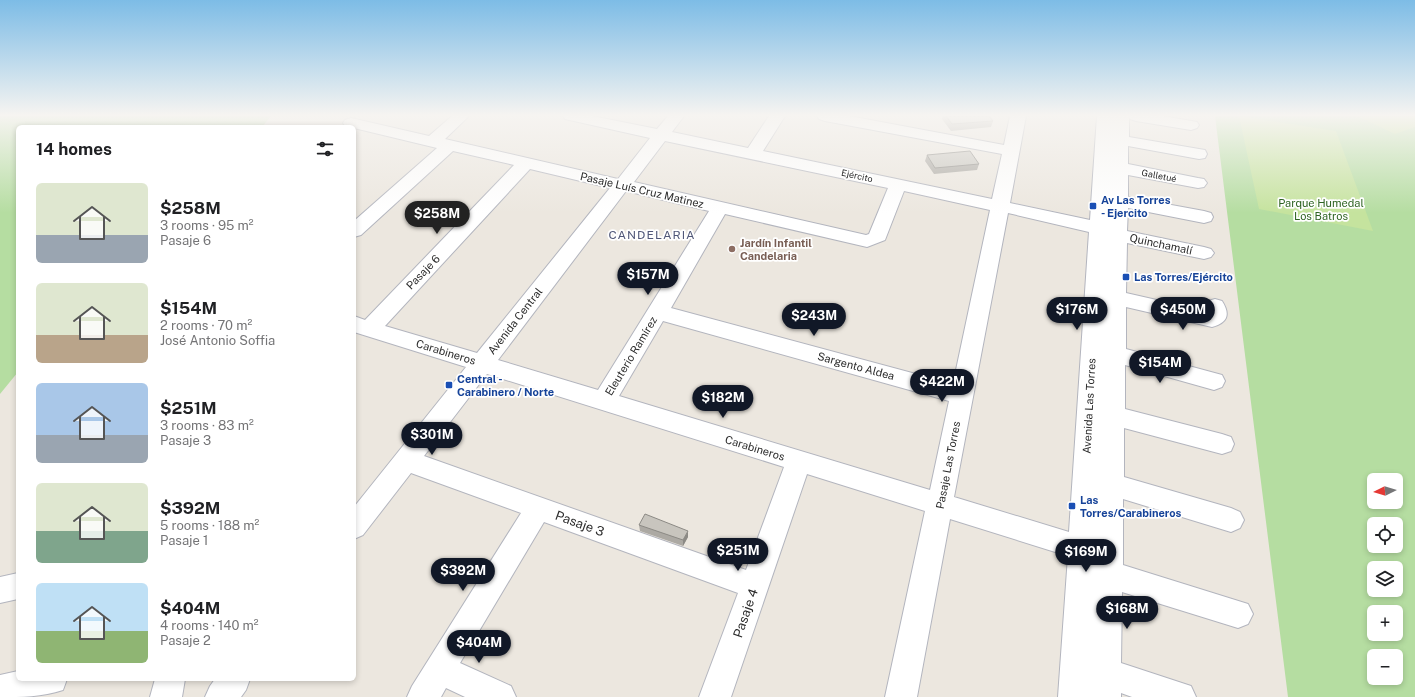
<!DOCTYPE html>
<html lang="en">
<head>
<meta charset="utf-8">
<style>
	:root { --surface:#fff; --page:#f2f2f2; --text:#202124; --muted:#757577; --accent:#111827 }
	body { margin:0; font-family:"Public Sans",sans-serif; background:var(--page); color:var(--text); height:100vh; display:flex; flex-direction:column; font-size:15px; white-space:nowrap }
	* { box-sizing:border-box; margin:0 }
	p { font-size:13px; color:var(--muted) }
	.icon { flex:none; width:22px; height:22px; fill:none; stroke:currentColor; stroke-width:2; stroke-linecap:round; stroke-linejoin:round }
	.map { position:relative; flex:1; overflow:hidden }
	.drawer { position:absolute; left:16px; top:125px; width:340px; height:556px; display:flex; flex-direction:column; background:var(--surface); border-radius:6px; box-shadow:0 2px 6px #0003 }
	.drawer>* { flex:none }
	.needle { width:26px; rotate:265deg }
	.fabs { position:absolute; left:1367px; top:473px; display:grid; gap:8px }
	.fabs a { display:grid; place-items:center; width:36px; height:36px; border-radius:6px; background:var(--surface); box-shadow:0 2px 6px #0003; font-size:20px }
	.price { position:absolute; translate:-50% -34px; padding:0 9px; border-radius:14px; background:var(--accent); color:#fff; font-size:13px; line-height:26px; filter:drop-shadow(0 1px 2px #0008) }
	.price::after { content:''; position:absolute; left:50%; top:24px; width:12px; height:9px; margin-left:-6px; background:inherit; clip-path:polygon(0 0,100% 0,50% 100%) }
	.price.active { background:#222; color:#fff }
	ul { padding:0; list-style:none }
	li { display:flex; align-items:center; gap:12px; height:100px; padding:0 20px }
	li span { display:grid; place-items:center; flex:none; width:112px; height:80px; border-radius:6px; color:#555 }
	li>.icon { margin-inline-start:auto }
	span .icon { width:48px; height:48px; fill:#fffc; stroke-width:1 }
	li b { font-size:17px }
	h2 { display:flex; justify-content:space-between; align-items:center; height:48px; padding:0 20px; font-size:17px }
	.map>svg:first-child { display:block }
	.green { fill:#b5dda1; fill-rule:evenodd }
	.pitch { fill:#c5e39e }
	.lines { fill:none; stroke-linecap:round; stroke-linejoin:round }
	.minor-casing { stroke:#b3b5be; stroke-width:2 }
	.minor { fill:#fff; fill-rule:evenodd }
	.wall { fill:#aca9a3 }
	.shaded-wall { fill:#8c8a85 }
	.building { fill:#c8c5be; stroke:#8c8a85 }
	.transit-dot { fill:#1a4fb4; stroke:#fff; stroke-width:1.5 }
	.education-dot { fill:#8d6e63; stroke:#fff; stroke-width:1.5 }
	.labels { text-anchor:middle; stroke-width:3.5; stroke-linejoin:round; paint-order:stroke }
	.far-street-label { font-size:9px; fill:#2c2c2c; stroke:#fff }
	.street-label { font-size:11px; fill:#2c2c2c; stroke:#fff }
	.transit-label { font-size:11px; font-weight:bold; fill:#164399; stroke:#fff; text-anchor:start }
	.park-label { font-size:11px; fill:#2e6322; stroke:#fff }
	.education-label { font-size:11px; font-weight:bold; fill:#785e54; stroke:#fff; text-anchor:start }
	.neighbourhood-label { font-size:12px; letter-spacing:1px; fill:#505778; stroke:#fff }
	.near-street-label { font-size:13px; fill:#2c2c2c; stroke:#fff }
</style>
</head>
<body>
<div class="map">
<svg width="1415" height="697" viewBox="0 0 1415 697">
	<rect width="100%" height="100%" fill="#ece7df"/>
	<!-- green -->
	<path class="green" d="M 0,116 L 271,116 L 262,127 L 18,127 L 18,372 L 0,394 Z
		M 1215,116 L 1415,116 L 1415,697 L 1288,697 ZM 1374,480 L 1396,480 L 1396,502 L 1374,502 ZM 1374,524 L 1396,524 L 1396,546 L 1374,546 ZM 1374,568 L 1396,568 L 1396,590 L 1374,590 ZM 1374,612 L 1396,612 L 1396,634 L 1374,634 ZM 1374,656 L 1396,656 L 1396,678 L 1374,678 Z"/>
	<!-- pitch -->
	<path class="pitch" d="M 1239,116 L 1336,131 L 1373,231 L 1259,209 Z
		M 1357,116 L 1415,116 L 1415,127 L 1395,134 Z"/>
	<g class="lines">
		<defs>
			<path id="minor" d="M 452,116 L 469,116 L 445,139 L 618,179 L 650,138 L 565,119 L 563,116 L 592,116 L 657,129 L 668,116 L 684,116 L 672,132 L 748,148 L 769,116 L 785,116 L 763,151 L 992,199 L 1002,154 L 825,121 L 819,119 L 817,116 L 849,116 L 1004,145 L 1010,116 L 1026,116 L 1010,203 L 1090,220 L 1097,116 L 1113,116 L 1112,140 L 1113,116 L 1163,116 L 1197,122 L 1199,125 L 1197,128 L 1191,130 L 1136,121 L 1130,119 L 1129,117 L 1129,137 L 1199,149 L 1205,150 L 1207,154 L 1205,158 L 1199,159 L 1128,146 L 1128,164 L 1198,178 L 1204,179 L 1207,183 L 1204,187 L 1198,188 L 1128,175 L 1128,197 L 1204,211 L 1211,213 L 1213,217 L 1211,221 L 1204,223 L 1128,208 L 1127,231 L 1204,247 L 1211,249 L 1214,253 L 1211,257 L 1204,259 L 1127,243 L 1126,293 L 1205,311 L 1205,306 L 1208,301 L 1215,299 L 1222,301 C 1231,315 1227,323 1212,327 L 1126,307 L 1126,349 L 1222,375 L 1225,381 L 1222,387 L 1214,390 L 1125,365 L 1125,409 L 1222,434 L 1231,437 L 1234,444 L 1231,451 L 1222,454 L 1124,428 L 1124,477 L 1231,508 L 1240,512 L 1244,520 L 1240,528 L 1231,532 L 1123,499 L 1123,565 L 1248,604 L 1253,614 L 1248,624 L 1238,628 L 1122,592 L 1121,663 L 1191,686 L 1196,697 L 1132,697 L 1121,693 L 1121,697 L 1058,697 L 1068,556 L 950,519 L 917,697 L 885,697 L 925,511 L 807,474 L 731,697 L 699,697 L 738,593 L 544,522 L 460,663 L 511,686 L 516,697 L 465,697 L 446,688 L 441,697 L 407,697 L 412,686 L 521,513 L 411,473 L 363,535 L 354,539 L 354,507 L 466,367 L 354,332 L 354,316 L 365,320 L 514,165 L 453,151 L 361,235 L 354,237 L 354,221 L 437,148 L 354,128 L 354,127 L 345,126 L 343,123 L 345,120 L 351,118 L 429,136 ZM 665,141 L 888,188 L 869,234 L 866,235 L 634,182 ZM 530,169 L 610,188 L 477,353 L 385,326 ZM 626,191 L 709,211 L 598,390 L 498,360 ZM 904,191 L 990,210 L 953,384 L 671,308 L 725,214 L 867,247 L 885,240 ZM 1008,213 L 1089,232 L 1069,532 L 954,497 ZM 663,321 L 949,401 L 930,490 L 619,396 ZM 487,374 L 784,467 L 746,570 L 424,456 Z
				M 18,573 L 18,599 L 0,603 L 0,577 Z
				M 18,671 L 18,679 L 67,679 L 63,690 C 42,697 22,697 0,697 L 0,675 Z
				M 155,679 L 185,679 L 182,697 L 150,697 Z
				M 215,679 L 250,679 L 246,690 L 241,697 L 205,697 L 210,686 Z"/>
		</defs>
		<!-- minor casing -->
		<use href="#minor" class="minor-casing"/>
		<!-- minor -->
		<use href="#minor" class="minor"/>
	</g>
	<!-- wall -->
	<path class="wall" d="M 943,116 L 989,116 L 993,121 L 991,127 L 951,131 L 942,119 Z
		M 927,155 L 979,164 L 977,170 L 934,174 L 925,161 Z
		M 639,525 L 688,537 L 683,546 L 640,531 Z"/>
	<!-- shaded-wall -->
	<path class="shaded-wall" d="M 688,531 L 688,537 L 683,546 L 683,540 Z"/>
	<!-- building -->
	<path class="building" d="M 946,116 L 989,116 L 993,121 L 952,124 Z
		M 970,151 L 979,164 L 935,168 L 927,155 Z
		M 645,514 L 688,531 L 683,540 L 639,525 Z"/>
	<!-- sky -->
	<linearGradient id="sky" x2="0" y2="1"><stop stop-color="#7dbce6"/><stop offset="0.54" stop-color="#f6f4f1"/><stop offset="1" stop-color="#f6f4f1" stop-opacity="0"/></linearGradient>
	<rect width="1415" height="213" fill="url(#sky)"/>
	<!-- markers -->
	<g class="transit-dot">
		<rect x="1089" y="202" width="8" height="8" rx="2"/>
		<rect x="1122" y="273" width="8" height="8" rx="2"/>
		<rect x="445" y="381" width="8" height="8" rx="2"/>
		<rect x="1068" y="502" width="8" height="8" rx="2"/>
	</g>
	<circle class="education-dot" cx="732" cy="249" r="4"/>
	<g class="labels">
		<!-- far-street labels -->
		<g class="far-street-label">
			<text transform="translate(857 176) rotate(12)" y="3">Ejército</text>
			<text transform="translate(1159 176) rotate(11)" y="3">Galletué</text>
		</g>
		<!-- street labels -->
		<g class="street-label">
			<text transform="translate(642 190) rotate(13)" y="4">Pasaje Luís Cruz Matinez</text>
			<text transform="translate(1161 244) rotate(12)" y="4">Quinchamalí</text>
			<text transform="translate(423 272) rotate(-46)" y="4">Pasaje 6</text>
			<text transform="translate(515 321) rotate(-52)" y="4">Avenida Central</text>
			<text transform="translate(446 352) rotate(17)" y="4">Carabineros</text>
			<text transform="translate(631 356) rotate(-59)" y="4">Eleuterio Ramírez</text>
			<text transform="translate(856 366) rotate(15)" y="4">Sargento Aldea</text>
			<text transform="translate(1089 406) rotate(-87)" y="4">Avenida Las Torres</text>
			<text transform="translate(755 448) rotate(17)" y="4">Carabineros</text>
			<text transform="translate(948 465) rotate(-79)" y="4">Pasaje Las Torres</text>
		</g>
		<!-- transit labels -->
		<g class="transit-label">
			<text x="1101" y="204">Av Las Torres<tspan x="1101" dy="13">- Ejercito</tspan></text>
			<text x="1134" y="281">Las Torres/Ejército</text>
			<text x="457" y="383">Central -<tspan x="457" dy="13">Carabinero / Norte</tspan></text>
			<text x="1080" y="504">Las<tspan x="1080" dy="13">Torres/Carabineros</tspan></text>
		</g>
		<!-- park labels -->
		<g class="park-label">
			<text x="1321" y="207">Parque Humedal<tspan x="1321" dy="13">Los Batros</tspan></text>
		</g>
		<!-- education labels -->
		<g class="education-label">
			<text x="740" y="247">Jardín Infantil<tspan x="740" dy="13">Candelaria</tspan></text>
		</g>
		<!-- neighbourhood labels -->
		<g class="neighbourhood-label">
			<text x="652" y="239">CANDELARIA</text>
		</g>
		<!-- near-street labels -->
		<g class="near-street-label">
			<text transform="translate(580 523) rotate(20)" y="5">Pasaje 3</text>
			<text transform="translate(745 613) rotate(-71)" y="5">Pasaje 4</text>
		</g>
	</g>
</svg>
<div class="fabs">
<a><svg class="needle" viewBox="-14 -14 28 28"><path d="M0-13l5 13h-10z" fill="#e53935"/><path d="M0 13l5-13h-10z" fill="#757577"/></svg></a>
<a><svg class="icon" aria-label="locate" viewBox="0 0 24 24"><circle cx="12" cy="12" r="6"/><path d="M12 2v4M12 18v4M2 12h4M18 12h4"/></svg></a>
<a><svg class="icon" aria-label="layers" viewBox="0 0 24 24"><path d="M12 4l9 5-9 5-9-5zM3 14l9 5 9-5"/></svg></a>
<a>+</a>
<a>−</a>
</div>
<b class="price active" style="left:437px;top:235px">$258M</b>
<b class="price" style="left:648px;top:296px">$157M</b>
<b class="price" style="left:1077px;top:331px">$176M</b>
<b class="price" style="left:1183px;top:331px">$450M</b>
<b class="price" style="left:814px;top:337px">$243M</b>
<b class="price" style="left:1160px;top:384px">$154M</b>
<b class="price" style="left:942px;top:403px">$422M</b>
<b class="price" style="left:723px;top:419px">$182M</b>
<b class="price" style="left:432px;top:456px">$301M</b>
<b class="price" style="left:738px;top:572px">$251M</b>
<b class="price" style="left:1086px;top:573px">$169M</b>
<b class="price" style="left:463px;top:592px">$392M</b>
<b class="price" style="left:1127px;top:630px">$168M</b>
<b class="price" style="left:479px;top:664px">$404M</b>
<section class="drawer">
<h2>14 homes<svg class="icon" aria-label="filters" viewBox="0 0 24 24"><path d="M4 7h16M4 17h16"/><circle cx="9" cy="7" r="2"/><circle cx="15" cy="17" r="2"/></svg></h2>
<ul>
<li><span style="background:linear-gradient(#dfe7d0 65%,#9aa5b1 0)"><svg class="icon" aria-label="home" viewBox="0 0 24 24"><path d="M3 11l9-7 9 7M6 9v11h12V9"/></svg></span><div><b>$258M</b><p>3 rooms · 95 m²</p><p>Pasaje 6</p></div></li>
<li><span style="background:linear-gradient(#dfe7d0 65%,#b9a48a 0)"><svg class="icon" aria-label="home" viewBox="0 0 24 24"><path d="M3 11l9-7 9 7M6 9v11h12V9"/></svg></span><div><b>$154M</b><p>2 rooms · 70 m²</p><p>José Antonio Soffia</p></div></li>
<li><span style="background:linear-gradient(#a9c7e8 65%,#9aa5b1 0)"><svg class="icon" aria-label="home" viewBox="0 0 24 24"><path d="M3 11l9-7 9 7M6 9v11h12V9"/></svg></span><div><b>$251M</b><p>3 rooms · 83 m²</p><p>Pasaje 3</p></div></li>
<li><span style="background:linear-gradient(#dfe7d0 60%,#7fa58c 0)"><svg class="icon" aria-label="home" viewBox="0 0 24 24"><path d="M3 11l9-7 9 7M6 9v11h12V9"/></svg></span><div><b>$392M</b><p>5 rooms · 188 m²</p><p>Pasaje 1</p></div></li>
<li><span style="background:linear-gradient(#bfe0f5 60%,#8fb573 0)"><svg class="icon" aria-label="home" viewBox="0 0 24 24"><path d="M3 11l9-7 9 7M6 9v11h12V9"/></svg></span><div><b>$404M</b><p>4 rooms · 140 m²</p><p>Pasaje 2</p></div></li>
</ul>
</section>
</div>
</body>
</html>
